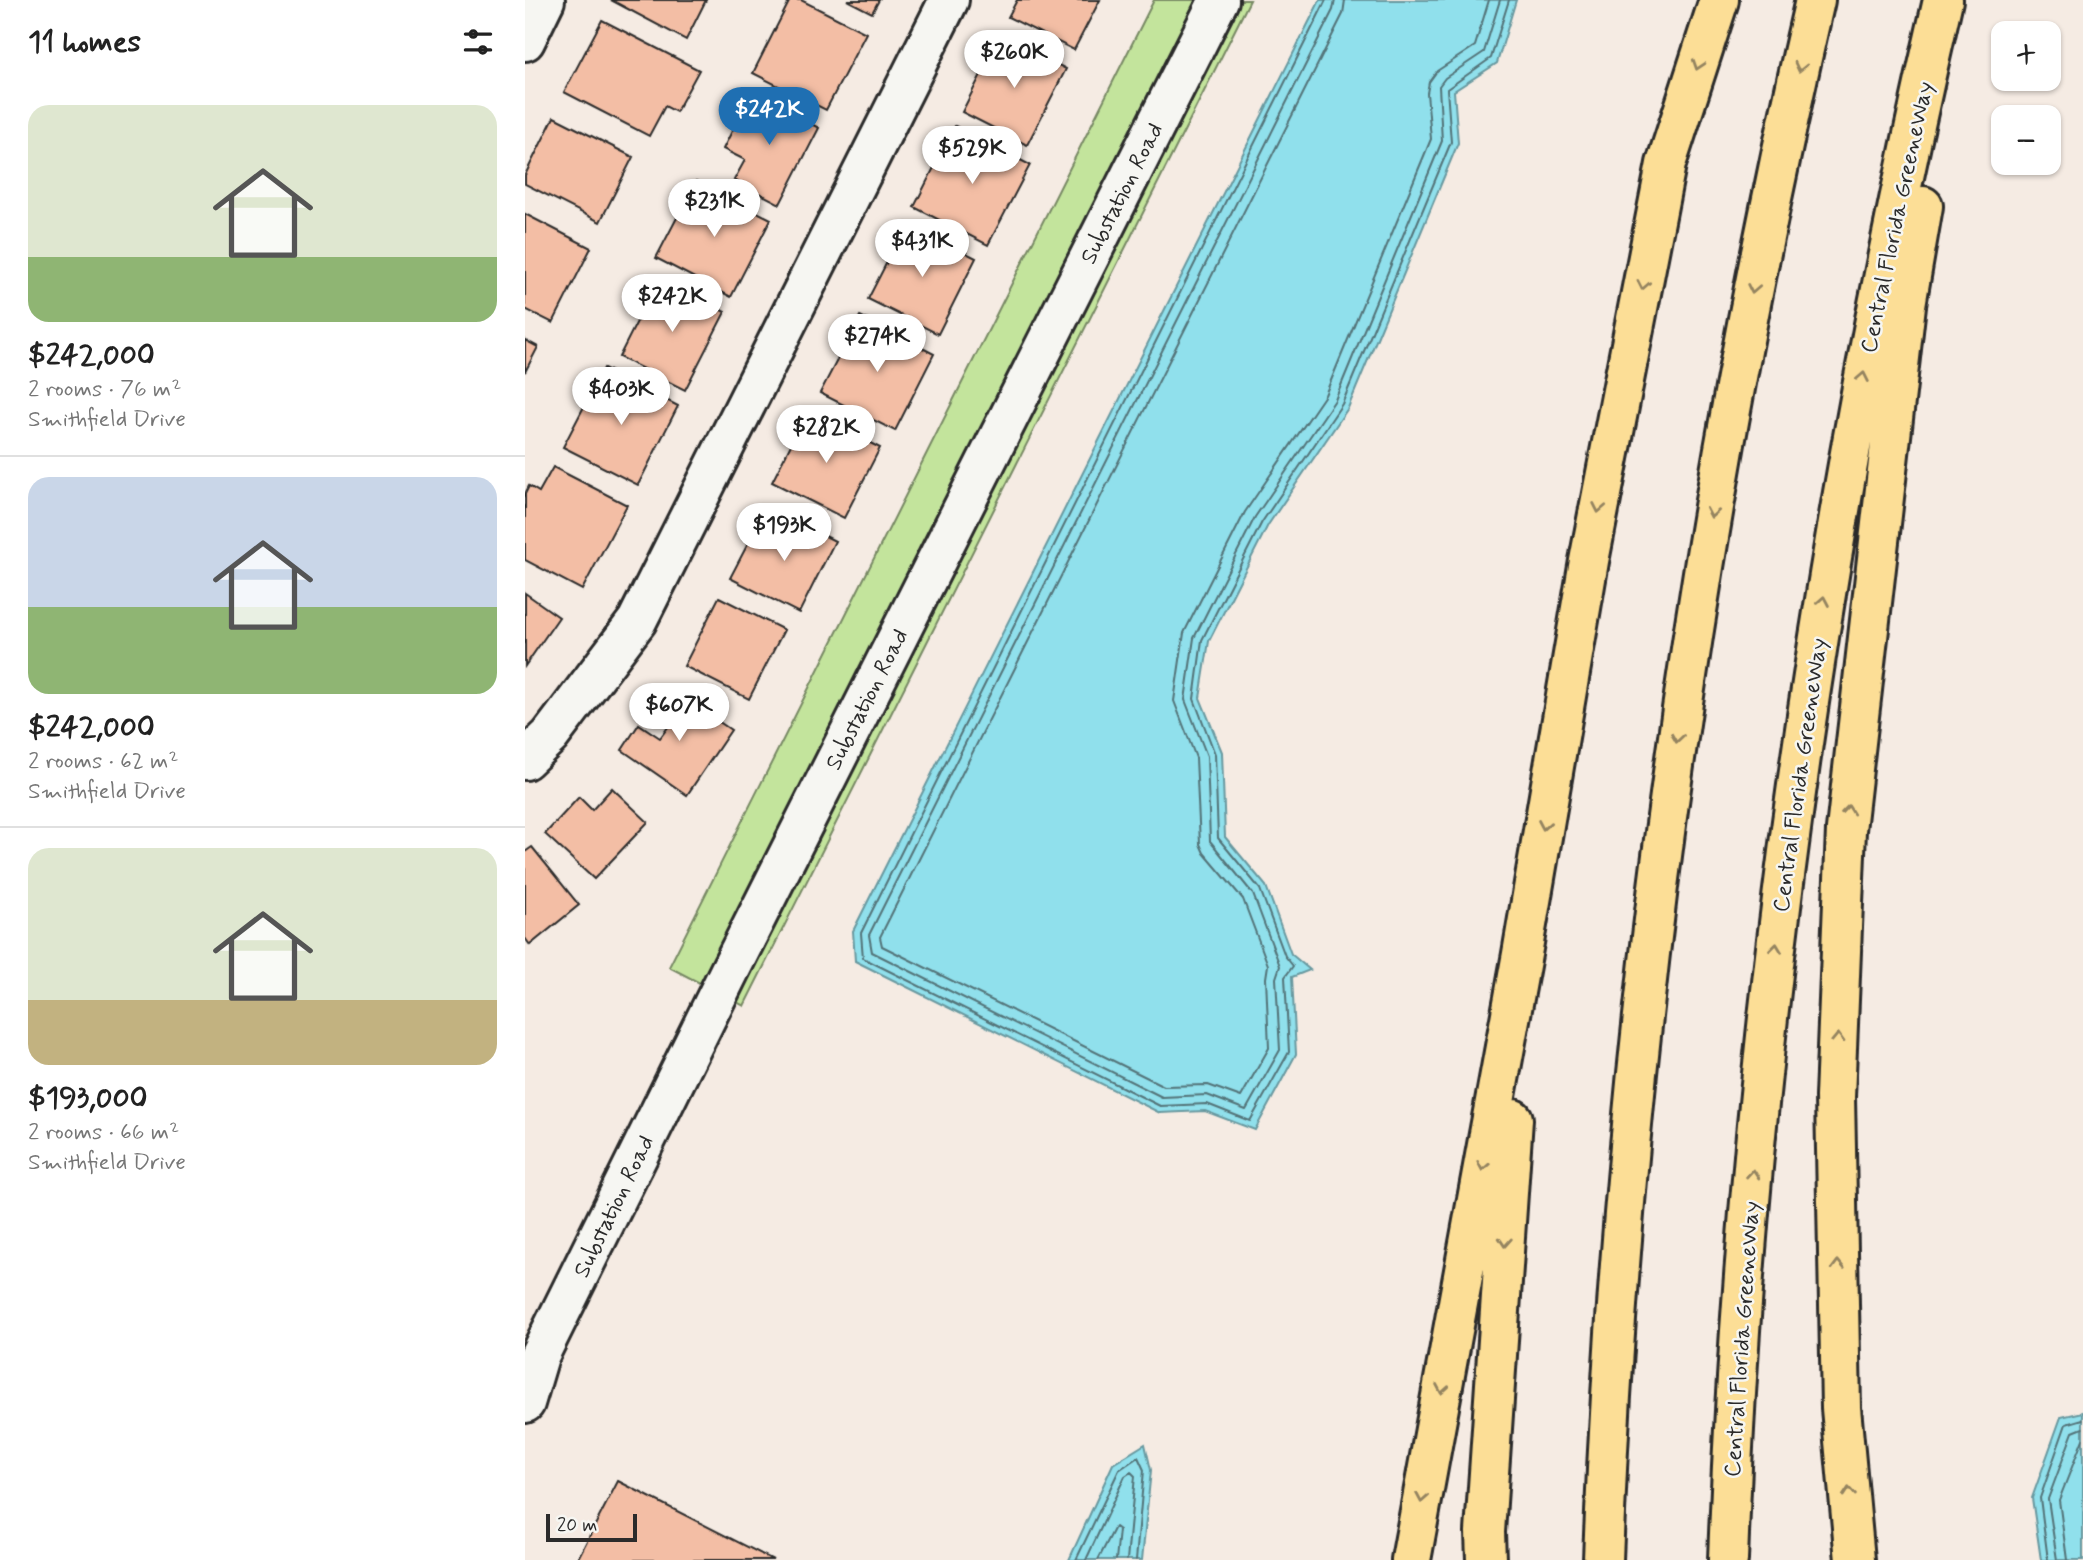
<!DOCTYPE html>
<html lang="en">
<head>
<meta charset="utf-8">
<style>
	:root { --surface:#fff; --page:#f6f6f6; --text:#222; --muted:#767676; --line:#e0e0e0; --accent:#1f6fb2 }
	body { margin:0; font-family:Mynerve,sans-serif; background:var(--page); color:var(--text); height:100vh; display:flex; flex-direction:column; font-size:26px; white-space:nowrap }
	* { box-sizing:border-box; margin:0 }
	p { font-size:23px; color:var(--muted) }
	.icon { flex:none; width:38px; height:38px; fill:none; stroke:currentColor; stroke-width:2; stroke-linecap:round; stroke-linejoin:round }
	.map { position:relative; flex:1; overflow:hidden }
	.side { display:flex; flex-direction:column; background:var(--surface); width:525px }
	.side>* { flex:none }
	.controls { position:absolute; left:1466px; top:21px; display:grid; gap:14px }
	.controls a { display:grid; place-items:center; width:70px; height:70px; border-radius:14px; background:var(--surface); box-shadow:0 2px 5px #0004; font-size:35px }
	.scale { position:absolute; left:21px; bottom:18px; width:91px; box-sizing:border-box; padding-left:7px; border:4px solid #2b2b2b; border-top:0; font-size:19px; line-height:24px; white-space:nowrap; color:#2b2b2b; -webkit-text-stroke:5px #f6f6f2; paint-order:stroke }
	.price { position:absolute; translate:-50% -60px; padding:0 16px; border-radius:24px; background:#fff; color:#222; font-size:23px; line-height:46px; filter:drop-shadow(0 2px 4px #0008) }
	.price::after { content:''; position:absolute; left:50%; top:42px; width:21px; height:16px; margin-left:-10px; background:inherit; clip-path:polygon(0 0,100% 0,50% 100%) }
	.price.active { background:var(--accent); color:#fff }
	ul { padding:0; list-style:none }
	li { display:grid; align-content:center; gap:14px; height:371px; padding:0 28px }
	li+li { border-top:2px solid var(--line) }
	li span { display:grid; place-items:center; height:217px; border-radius:21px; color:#555 }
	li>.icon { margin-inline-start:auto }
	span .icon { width:126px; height:126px; fill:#fffc; stroke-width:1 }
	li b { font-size:30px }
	h2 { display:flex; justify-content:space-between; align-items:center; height:84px; padding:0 28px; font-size:30px }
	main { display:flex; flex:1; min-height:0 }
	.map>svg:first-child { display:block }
	.green { fill:#c3e49c; stroke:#778864; stroke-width:2 }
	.water { fill:#90e0ec; stroke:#68989f; stroke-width:2 }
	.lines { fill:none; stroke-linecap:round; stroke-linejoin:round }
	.shore { stroke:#537378; stroke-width:2 }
	.building { fill:#f3bea5; stroke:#2b2b2b; stroke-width:2 }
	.minor-casing { stroke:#2b2b2b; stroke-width:44 }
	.highway-casing { stroke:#2b2b2b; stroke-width:44 }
	.minor { stroke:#f6f6f2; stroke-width:38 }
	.highway { stroke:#fcde96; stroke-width:38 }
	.oneway { stroke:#948460 }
	.labels { text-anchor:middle; stroke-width:5; stroke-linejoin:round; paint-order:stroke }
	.street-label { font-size:23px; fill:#2b2b2b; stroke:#f6f6f2 }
</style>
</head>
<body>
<main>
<section class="side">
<h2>11 homes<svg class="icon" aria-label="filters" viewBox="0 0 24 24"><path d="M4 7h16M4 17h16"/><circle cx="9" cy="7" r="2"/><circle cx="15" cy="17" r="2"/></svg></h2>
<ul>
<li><span style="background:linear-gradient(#dfe7d0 70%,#8fb573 0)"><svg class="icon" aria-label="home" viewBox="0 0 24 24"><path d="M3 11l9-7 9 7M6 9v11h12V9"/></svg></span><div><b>$242,000</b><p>2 rooms · 76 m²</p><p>Smithfield Drive</p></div></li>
<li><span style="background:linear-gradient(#c9d6e8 60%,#8fb573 0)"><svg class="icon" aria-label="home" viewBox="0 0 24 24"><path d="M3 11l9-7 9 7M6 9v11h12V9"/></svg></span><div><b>$242,000</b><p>2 rooms · 62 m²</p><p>Smithfield Drive</p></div></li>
<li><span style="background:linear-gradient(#dfe7d0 70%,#c2b280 0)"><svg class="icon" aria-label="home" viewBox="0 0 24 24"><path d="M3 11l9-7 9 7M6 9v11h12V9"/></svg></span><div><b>$193,000</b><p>2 rooms · 66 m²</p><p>Smithfield Drive</p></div></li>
</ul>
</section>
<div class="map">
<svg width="1558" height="1560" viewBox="0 0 1558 1560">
	<rect width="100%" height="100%" fill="#f5ebe3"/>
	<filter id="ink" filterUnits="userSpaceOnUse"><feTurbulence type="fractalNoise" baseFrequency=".0143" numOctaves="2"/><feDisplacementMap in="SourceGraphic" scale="14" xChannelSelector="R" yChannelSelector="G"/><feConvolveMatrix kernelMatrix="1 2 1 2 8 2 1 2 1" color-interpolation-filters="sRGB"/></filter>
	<g filter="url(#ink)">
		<!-- green -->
		<path class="green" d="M 629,0 L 725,0 L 219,1006 L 144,967 Z"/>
		<!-- water -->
		<path class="water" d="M 795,0 L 991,0 L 972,63 L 929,91 L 933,143 L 823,408 L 743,525 L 684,641 L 675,698 L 697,752 L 700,837 L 741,886 L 766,954 L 785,970 L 767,977 L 771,1054 L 730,1130 L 680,1111 L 635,1113 L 330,961 L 328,931 Z
			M 1558,1412 L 1558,1560 L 1516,1560 L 1507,1498 L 1536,1417 Z
			M 620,1444 L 626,1470 L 617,1560 L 544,1560 L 588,1464 Z"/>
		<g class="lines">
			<!-- shore -->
			<path class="shore" d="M 801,0 L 336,933 L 338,958 L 635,1106 L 682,1104 L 725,1121 L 764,1052 L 760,977 L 768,966 L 760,956 L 735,889 L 693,838 L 690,754 L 669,699 L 677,640 L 737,522 L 817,404 L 926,142 L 922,89 L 966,58 L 984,0
				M 810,0 L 808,10 L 344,935 L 347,952 L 637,1097 L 682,1095 L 721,1110 L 755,1050 L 751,978 L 755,966 L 728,894 L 685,841 L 682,756 L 660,700 L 669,638 L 730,517 L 810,400 L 917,141 L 914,86 L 920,78 L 959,52 L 975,0
				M 820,0 L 818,14 L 355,937 L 357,946 L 639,1086 L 683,1085 L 716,1097 L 744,1048 L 741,978 L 743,965 L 718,899 L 679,853 L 675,844 L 671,758 L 649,701 L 659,633 L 720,512 L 800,395 L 906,139 L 902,93 L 904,82 L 912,71 L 950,46 L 964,0
				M 551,1560 L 594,1470 L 613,1457 L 619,1470 L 611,1560
				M 561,1560 L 600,1476 L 606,1472 L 610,1476 L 602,1560
				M 573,1560 L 590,1527 L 594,1530 L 591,1560
				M 1523,1560 L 1515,1498 L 1541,1424 L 1558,1419
				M 1532,1560 L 1523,1499 L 1548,1432 L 1558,1428
				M 1542,1560 L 1534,1500 L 1558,1439"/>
		</g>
		<!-- building -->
		<path class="building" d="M 86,0 L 181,0 L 161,40 Z
			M 265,0 L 276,0 L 341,33 L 301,110 L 228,73 Z
			M 322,0 L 354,0 L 347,13 Z
			M 492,0 L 575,0 L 549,50 L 483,17 Z
			M 77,20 L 174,70 L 151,112 L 140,106 L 124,136 L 39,92 Z
			M 476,35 L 541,69 L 502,145 L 437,112 Z
			M 226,93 L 294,128 L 255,204 L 209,180 L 220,160 L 198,149 Z
			M 29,117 L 108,157 L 75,222 L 0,184 L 0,175 Z
			M 430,126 L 505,165 L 463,245 L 389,207 Z
			M 171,181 L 246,219 L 206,297 L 131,258 Z
			M 0,214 L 66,248 L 28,323 L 0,309 Z
			M 382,223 L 451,258 L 413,334 L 343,299 Z
			M 134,278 L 200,312 L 160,390 L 94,357 Z
			M 335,316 L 409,354 L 370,431 L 295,393 Z
			M 0,340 L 13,347 L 0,372 Z
			M 79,368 L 153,406 L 113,485 L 38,447 Z
			M 283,411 L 355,448 L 319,518 L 247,482 Z
			M 28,467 L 102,505 L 57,590 L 0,560 L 0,494 L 4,486 L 14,492 Z
			M 259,515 L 310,541 L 274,613 L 205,578 L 229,532 L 246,541 Z
			M 0,593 L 34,617 L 0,666 Z
			M 194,597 L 259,630 L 224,699 L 159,666 Z
			M 143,687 L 206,730 L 162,795 L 97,750 L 114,724 L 135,738 L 149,719 L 130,706 Z
			M 87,788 L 123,822 L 69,879 L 20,834 L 54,797 L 67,810 Z
			M 7,847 L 54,905 L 5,945 L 0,938 L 0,852 Z
			M 93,1481 L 248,1560 L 52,1560 Z"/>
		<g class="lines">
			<defs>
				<path id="minor" d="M 0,41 L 20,0
					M 0,760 L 25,736 L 112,621 L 424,0
					M 0,1403 L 14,1356 L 204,972 L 694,0"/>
				<path id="highway" d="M 886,1560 L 997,954 L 1064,561 L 1141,164 L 1194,0
					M 961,1560 L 960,1532 L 988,1119
					M 1078,1560 C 1098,1033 1173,513 1290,0
					M 1203,1560 C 1222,1034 1300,512 1418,0
					M 1330,1560 L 1316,1408 L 1310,1097 L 1321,830 L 1381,305 L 1398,206"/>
			</defs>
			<!-- minor casing -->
			<use href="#minor" class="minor-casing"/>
			<!-- highway casing -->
			<use href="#highway" class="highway-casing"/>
			<!-- minor -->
			<use href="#minor" class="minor"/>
			<!-- highway -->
			<use href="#highway" class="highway"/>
		</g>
		<!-- one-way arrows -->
		<defs><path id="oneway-chevron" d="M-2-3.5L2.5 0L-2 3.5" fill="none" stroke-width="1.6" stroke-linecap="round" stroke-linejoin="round" transform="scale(1.75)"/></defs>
		<g class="oneway">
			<use href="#oneway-chevron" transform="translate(1173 65) rotate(108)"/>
			<use href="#oneway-chevron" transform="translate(1275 67) rotate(103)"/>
			<use href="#oneway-chevron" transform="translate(1118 285) rotate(101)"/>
			<use href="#oneway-chevron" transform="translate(1228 289) rotate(101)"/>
			<use href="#oneway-chevron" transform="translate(1338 377) rotate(-79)"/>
			<use href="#oneway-chevron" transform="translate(1074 508) rotate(101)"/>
			<use href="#oneway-chevron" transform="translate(1187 513) rotate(100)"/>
			<use href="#oneway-chevron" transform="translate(1298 601) rotate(-80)"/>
			<use href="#oneway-chevron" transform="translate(1152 738) rotate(98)"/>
			<use href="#oneway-chevron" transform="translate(1323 810) rotate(-84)"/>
			<use href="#oneway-chevron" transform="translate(1019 825) rotate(100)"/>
			<use href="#oneway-chevron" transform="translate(1251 948) rotate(-83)"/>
			<use href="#oneway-chevron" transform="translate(1313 1038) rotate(-88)"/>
			<use href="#oneway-chevron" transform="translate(958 1166) rotate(100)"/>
			<use href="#oneway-chevron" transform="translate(1228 1174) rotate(-85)"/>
			<use href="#oneway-chevron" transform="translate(980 1242) rotate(94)"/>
			<use href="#oneway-chevron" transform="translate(1313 1265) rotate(-91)"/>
			<use href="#oneway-chevron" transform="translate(917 1389) rotate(100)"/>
			<use href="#oneway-chevron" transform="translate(1324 1492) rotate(-95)"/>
			<use href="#oneway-chevron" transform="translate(897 1498) rotate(100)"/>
		</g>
	</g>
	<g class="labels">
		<!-- street labels -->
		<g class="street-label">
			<text transform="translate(596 193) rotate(-63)" y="8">Substation Road</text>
			<text transform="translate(1371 217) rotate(-78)" y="8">Central Florida GreeneWay</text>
			<text transform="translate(341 699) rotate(-63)" y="8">Substation Road</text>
			<text transform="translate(1274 775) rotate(-82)" y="8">Central Florida GreeneWay</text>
			<text transform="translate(88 1206) rotate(-64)" y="8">Substation Road</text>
			<text transform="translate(1216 1339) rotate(-86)" y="8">Central Florida GreeneWay</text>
		</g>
	</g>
</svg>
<div class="controls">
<a>+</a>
<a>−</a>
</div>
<div class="scale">20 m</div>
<b class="price" style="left:489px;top:90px">$260K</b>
<b class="price active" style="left:244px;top:147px">$242K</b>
<b class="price" style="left:447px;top:186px">$529K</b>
<b class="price" style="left:189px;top:239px">$231K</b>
<b class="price" style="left:397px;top:279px">$431K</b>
<b class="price" style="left:147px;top:334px">$242K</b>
<b class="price" style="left:352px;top:374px">$274K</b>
<b class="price" style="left:96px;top:427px">$403K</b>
<b class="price" style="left:301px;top:465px">$282K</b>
<b class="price" style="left:259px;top:563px">$193K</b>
<b class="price" style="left:154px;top:743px">$607K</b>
</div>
</main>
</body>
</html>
